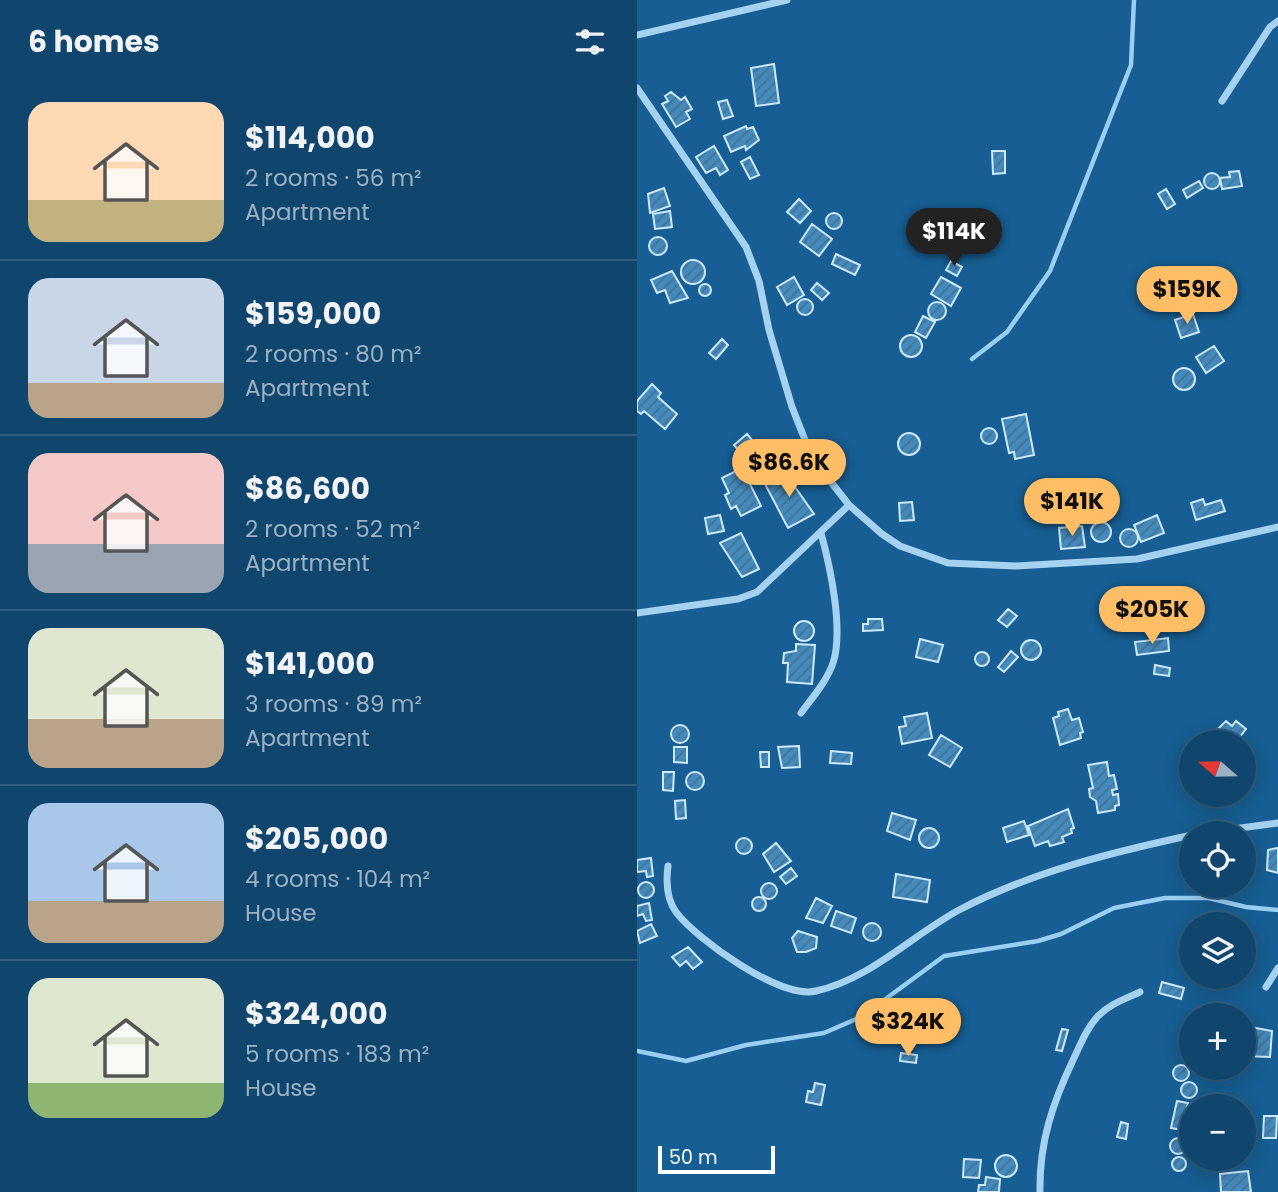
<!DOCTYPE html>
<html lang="en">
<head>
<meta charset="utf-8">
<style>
	:root { --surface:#10466e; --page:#1e5076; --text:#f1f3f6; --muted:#9cb1c2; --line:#305e81; --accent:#ffbd65 }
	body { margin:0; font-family:Poppins,sans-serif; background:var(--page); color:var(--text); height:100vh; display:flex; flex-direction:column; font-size:26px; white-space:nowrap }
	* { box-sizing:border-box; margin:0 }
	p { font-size:23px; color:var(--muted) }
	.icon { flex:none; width:38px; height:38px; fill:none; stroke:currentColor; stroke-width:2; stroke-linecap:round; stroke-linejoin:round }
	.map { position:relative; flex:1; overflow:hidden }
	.panel { display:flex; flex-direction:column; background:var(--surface); width:637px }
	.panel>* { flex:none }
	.needle { width:46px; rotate:290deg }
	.buttons { position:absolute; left:542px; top:730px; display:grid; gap:14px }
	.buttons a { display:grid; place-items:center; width:77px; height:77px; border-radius:50%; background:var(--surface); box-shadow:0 4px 18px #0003,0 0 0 2px var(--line); font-size:35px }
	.scale { position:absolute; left:21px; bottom:18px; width:117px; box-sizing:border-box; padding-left:7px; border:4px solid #fff; border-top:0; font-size:19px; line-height:24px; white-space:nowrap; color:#fff; -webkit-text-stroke:5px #165e93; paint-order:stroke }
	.price { position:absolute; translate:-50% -60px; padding:0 16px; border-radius:24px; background:var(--accent); color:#111; font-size:23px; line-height:46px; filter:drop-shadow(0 2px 4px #0008) }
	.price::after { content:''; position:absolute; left:50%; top:42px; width:21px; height:16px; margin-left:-10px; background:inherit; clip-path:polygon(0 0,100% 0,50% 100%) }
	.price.selected { background:#222; color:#fff }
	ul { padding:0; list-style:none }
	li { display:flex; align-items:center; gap:21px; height:175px; padding:0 28px }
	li+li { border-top:2px solid var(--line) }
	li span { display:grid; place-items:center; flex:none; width:196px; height:140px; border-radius:21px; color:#555 }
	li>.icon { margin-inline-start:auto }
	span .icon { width:84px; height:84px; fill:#fffc; stroke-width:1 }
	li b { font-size:30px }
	h2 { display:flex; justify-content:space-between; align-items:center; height:84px; padding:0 28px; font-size:30px }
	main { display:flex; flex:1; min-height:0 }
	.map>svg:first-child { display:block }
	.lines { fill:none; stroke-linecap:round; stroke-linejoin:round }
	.stream { stroke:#98cff3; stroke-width:4.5 }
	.building { fill:url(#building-hatch); stroke:#cde9fc; stroke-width:2 }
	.street { stroke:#a6d2f1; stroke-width:7 }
</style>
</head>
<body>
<main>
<section class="panel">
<h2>6 homes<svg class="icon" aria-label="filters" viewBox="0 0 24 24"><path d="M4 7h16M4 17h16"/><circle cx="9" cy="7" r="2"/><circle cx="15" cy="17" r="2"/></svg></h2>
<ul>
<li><span style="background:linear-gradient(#ffd9b3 70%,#c2b280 0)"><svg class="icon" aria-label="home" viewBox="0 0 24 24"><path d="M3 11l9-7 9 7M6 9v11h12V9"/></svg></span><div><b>$114,000</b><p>2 rooms · 56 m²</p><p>Apartment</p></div></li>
<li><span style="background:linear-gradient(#c9d6e8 75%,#b9a48a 0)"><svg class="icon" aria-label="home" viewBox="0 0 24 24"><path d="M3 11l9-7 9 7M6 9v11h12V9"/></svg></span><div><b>$159,000</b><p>2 rooms · 80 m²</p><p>Apartment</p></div></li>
<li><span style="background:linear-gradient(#f6c9c9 65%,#9aa5b1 0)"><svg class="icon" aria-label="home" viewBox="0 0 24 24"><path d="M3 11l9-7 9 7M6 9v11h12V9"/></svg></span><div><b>$86,600</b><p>2 rooms · 52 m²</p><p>Apartment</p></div></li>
<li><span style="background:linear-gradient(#dfe7d0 65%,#b9a48a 0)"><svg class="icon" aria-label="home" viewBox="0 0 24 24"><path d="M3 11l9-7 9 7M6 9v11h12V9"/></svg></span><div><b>$141,000</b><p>3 rooms · 89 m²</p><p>Apartment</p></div></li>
<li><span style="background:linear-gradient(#a9c7e8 70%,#b9a48a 0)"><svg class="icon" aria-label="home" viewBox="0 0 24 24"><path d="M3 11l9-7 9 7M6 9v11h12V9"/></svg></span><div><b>$205,000</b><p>4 rooms · 104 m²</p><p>House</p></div></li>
<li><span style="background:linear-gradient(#dfe7d0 75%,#8fb573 0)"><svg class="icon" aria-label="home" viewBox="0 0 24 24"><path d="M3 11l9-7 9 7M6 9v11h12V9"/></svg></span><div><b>$324,000</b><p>5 rooms · 183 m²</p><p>House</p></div></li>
</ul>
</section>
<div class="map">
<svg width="641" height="1192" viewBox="0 0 641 1192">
	<defs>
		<pattern id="building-hatch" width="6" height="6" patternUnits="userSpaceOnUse" patternTransform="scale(1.75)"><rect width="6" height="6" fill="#438abd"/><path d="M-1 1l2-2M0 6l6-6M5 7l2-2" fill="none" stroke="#477190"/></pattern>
	</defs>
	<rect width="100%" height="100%" fill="#165e93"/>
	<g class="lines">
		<!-- stream -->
		<path class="stream" d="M 335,359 L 370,332 L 413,271 L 494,65 L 497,0
			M 0,1051 L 49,1061 L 109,1045 L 187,1033 L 224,1017 L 307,956 L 401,941 L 424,934 L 477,908 L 528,898 L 571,898 L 609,907 L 641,910"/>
	</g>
	<!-- building -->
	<path class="building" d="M 137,64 L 142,103 L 119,106 L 114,68 Z
		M 34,92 L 44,100 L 48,97 L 55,109 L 49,112 L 53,119 L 39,127 L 25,104 L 31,101 L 28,96 Z
		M 90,100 L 96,116 L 86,119 L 81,102 Z
		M 109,126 L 110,129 L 116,127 L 122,140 L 109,150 L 108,146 L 94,152 L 87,136 Z
		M 77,146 L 91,170 L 83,175 L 79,168 L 69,173 L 59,157 Z
		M 355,151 L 368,151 L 368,173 L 356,174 Z
		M 113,157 L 122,175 L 113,179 L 104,162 Z
		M 602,171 L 605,186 L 585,189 L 583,178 L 593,177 L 592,172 Z
		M567 181a8 8 0 1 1 16 0a8 8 0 1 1-16 0Z
		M 562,181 L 566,188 L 550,198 L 546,190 Z
		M 27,188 L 33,206 L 13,213 L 11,194 Z
		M 529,189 L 538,204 L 530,209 L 521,194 Z
		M 162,199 L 174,211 L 163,223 L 150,212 Z
		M 33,211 L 35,227 L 18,229 L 16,214 Z
		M189 221a8 8 0 1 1 16 0a8 8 0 1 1-16 0Z
		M 175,224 L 195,239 L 182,256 L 163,242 Z
		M12 246a9 9 0 1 1 18 0a9 9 0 1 1-18 0Z
		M 199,254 L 223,265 L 218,275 L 195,264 Z
		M44 272a12 12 0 1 1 24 0a12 12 0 1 1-24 0Z
		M 314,261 L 325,267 L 320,276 L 309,270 Z
		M 35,271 L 51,298 L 33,303 L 28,290 L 20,293 L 14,280 Z
		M 157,277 L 167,295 L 150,305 L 140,287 Z
		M 304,277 L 324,288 L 314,306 L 294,294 Z
		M 180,283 L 192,293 L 185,300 L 174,290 Z
		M62 290a6 6 0 1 1 12 0a6 6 0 1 1-12 0Z
		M160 307a8 8 0 1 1 16 0a8 8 0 1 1-16 0Z
		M291 311a9 9 0 1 1 18 0a9 9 0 1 1-18 0Z
		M 556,314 L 562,332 L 544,338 L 538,320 Z
		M 286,316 L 298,322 L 289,338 L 278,332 Z
		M263 346a11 11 0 1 1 22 0a11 11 0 1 1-22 0Z
		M 85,339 L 91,345 L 79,359 L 72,353 Z
		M 577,346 L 587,361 L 569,373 L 559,357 Z
		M536 379a11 11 0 1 1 22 0a11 11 0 1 1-22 0Z
		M 15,384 L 24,393 L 21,397 L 40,414 L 28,429 L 7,411 L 4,414 L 0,411 L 0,401 Z
		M 389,414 L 397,455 L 378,459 L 377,452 L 372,453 L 365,419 Z
		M344 436a8 8 0 1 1 16 0a8 8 0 1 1-16 0Z
		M261 444a11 11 0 1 1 22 0a11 11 0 1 1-22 0Z
		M 110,434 L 120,446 L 107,457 L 97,445 Z
		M 105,468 L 124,506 L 104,516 L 99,506 L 94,509 L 88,495 L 92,493 L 85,478 Z
		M 154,470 L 160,482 L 156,484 L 177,514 L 151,528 L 128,484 Z
		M 566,499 L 568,505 L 584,500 L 588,511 L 559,520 L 554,503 Z
		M 275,502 L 277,520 L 263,521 L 262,503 Z
		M 83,515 L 87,531 L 71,534 L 68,518 Z
		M 520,515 L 527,533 L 504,542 L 497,525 Z
		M454 532a10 10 0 1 1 20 0a10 10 0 1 1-20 0Z
		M 445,526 L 448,547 L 424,549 L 422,528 Z
		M483 538a9 9 0 1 1 18 0a9 9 0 1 1-18 0Z
		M 104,533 L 122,569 L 105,577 L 83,543 Z
		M 371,609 L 380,616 L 370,627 L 361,620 Z
		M 231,619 L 245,619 L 246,630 L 226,631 L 226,624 L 231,624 Z
		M157 631a10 10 0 1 1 20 0a10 10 0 1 1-20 0Z
		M 531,638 L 532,651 L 500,655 L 498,642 Z
		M 283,639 L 306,645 L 301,662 L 279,657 Z
		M384 650a10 10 0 1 1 20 0a10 10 0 1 1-20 0Z
		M 159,644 L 178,645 L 175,684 L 150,682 L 151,663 L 146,663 L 147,653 L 159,651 Z
		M 374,651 L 381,657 L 367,672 L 361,667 Z
		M338 659a7 7 0 1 1 14 0a7 7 0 1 1-14 0Z
		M 518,665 L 533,668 L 532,676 L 517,674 Z
		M 431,709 L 435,720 L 442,718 L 446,732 L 443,733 L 444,738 L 423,745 L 416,718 L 422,716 L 421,712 Z
		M 290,713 L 295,738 L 265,744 L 262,727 L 269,726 L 267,717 Z
		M 589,721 L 595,726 L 599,721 L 609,729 L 599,742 L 582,728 Z
		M34 734a9 9 0 1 1 18 0a9 9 0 1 1-18 0Z
		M 304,735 L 325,748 L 313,767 L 292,755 Z
		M 162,746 L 163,767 L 145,768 L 141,747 Z
		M 37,747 L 50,747 L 50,763 L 37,762 Z
		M 194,751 L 215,753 L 214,764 L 193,763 Z
		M 123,752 L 132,752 L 132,767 L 124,767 Z
		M 470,762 L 472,776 L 477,775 L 480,789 L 475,790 L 476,795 L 481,794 L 482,805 L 478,806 L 478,810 L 461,813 L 459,801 L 453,797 L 452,789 L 456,788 L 451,765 Z
		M 26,772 L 37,772 L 36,791 L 26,790 Z
		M49 781a9 9 0 1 1 18 0a9 9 0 1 1-18 0Z
		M 48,800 L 49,818 L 39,819 L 38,801 Z
		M 431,809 L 437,828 L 434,829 L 435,833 L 425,837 L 427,842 L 413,846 L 411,841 L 398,846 L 391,826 Z
		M 255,813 L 279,820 L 273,840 L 250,831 Z
		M 387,821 L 392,835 L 370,842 L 366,828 Z
		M282 838a10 10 0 1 1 20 0a10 10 0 1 1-20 0Z
		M99 846a8 8 0 1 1 16 0a8 8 0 1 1-16 0Z
		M 139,843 L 154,861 L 137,872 L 126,854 Z
		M 640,848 L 641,848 L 641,873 L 630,870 L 631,850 Z
		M 14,858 L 16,876 L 10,877 L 9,871 L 0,872 L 0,860 Z
		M 154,868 L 160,876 L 149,884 L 143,877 Z
		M 259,874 L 293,880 L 290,902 L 256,897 Z
		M1 890a8 8 0 1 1 16 0a8 8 0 1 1-16 0Z
		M124 891a8 8 0 1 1 16 0a8 8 0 1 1-16 0Z
		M115 904a7 7 0 1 1 14 0a7 7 0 1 1-14 0Z
		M 179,898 L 195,906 L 186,923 L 169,918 Z
		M 12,903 L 15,920 L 9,921 L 6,914 L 0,916 L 0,906 Z
		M 199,911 L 219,918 L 214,933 L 194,926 Z
		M226 932a9 9 0 1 1 18 0a9 9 0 1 1-18 0Z
		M 14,924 L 20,936 L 3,943 L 0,931 Z
		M 161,931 L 180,937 L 179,948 L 169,952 L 160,952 L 155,938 Z
		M 51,947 L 65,962 L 56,969 L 49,961 L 43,966 L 35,957 Z
		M 525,982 L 547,988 L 544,999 L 522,993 Z
		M 608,1026 L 635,1031 L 633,1057 L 607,1056 Z
		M 425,1029 L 431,1030 L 425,1051 L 419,1050 Z
		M 264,1053 L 280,1055 L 279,1063 L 263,1061 Z
		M536 1073a8 8 0 1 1 16 0a8 8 0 1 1-16 0Z
		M544 1090a8 8 0 1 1 16 0a8 8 0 1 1-16 0Z
		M 178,1083 L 188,1085 L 184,1105 L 169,1102 L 171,1091 L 176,1092 Z
		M 540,1101 L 551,1103 L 545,1130 L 534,1128 Z
		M 627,1116 L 640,1116 L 639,1138 L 626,1138 Z
		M 484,1122 L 491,1124 L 489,1139 L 480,1137 Z
		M533 1146a8 8 0 1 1 16 0a8 8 0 1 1-16 0Z
		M358 1166a11 11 0 1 1 22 0a11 11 0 1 1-22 0Z
		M535 1164a7 7 0 1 1 14 0a7 7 0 1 1-14 0Z
		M 327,1159 L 344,1160 L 342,1178 L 326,1177 Z
		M 611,1171 L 614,1192 L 584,1192 L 583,1174 Z
		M 349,1177 L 363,1179 L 362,1192 L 341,1192 L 342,1185 L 348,1185 Z"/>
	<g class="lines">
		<!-- street -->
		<path class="street" d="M 0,35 L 150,0
			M 0,88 L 109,247 L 122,281 L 132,330 L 155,407 L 168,440 L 187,473 L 212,505 L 245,534 L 263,546 L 311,563 L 378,566 L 500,559 L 641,527
			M 585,101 L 633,27 L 641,21
			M 0,613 L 101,599 L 120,592 L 212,505
			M 164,713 C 175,698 190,681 196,663 C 207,630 193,566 184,533
			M 566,833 L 641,823
			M 31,866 C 29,881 29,898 39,912 C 59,939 144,1000 179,991 C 233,979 274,936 322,910 C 394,872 476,852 555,835
			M 629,987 L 641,968
			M 403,1192 C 402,1142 416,1102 437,1058 C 444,1043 450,1028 461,1016 C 473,1004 488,999 503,992"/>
	</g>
</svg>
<div class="buttons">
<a><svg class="needle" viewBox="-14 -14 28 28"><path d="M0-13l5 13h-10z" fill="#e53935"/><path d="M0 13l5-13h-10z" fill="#9cb1c2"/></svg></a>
<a><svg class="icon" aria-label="locate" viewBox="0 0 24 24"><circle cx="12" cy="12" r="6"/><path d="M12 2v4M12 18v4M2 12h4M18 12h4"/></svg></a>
<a><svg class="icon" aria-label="layers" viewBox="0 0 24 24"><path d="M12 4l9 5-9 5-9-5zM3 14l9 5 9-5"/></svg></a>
<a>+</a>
<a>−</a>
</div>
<div class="scale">50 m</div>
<b class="price selected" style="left:317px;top:268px">$114K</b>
<b class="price" style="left:550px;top:326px">$159K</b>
<b class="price" style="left:152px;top:499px">$86.6K</b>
<b class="price" style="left:435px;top:538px">$141K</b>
<b class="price" style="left:515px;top:646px">$205K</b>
<b class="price" style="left:271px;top:1058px">$324K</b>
</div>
</main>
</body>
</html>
